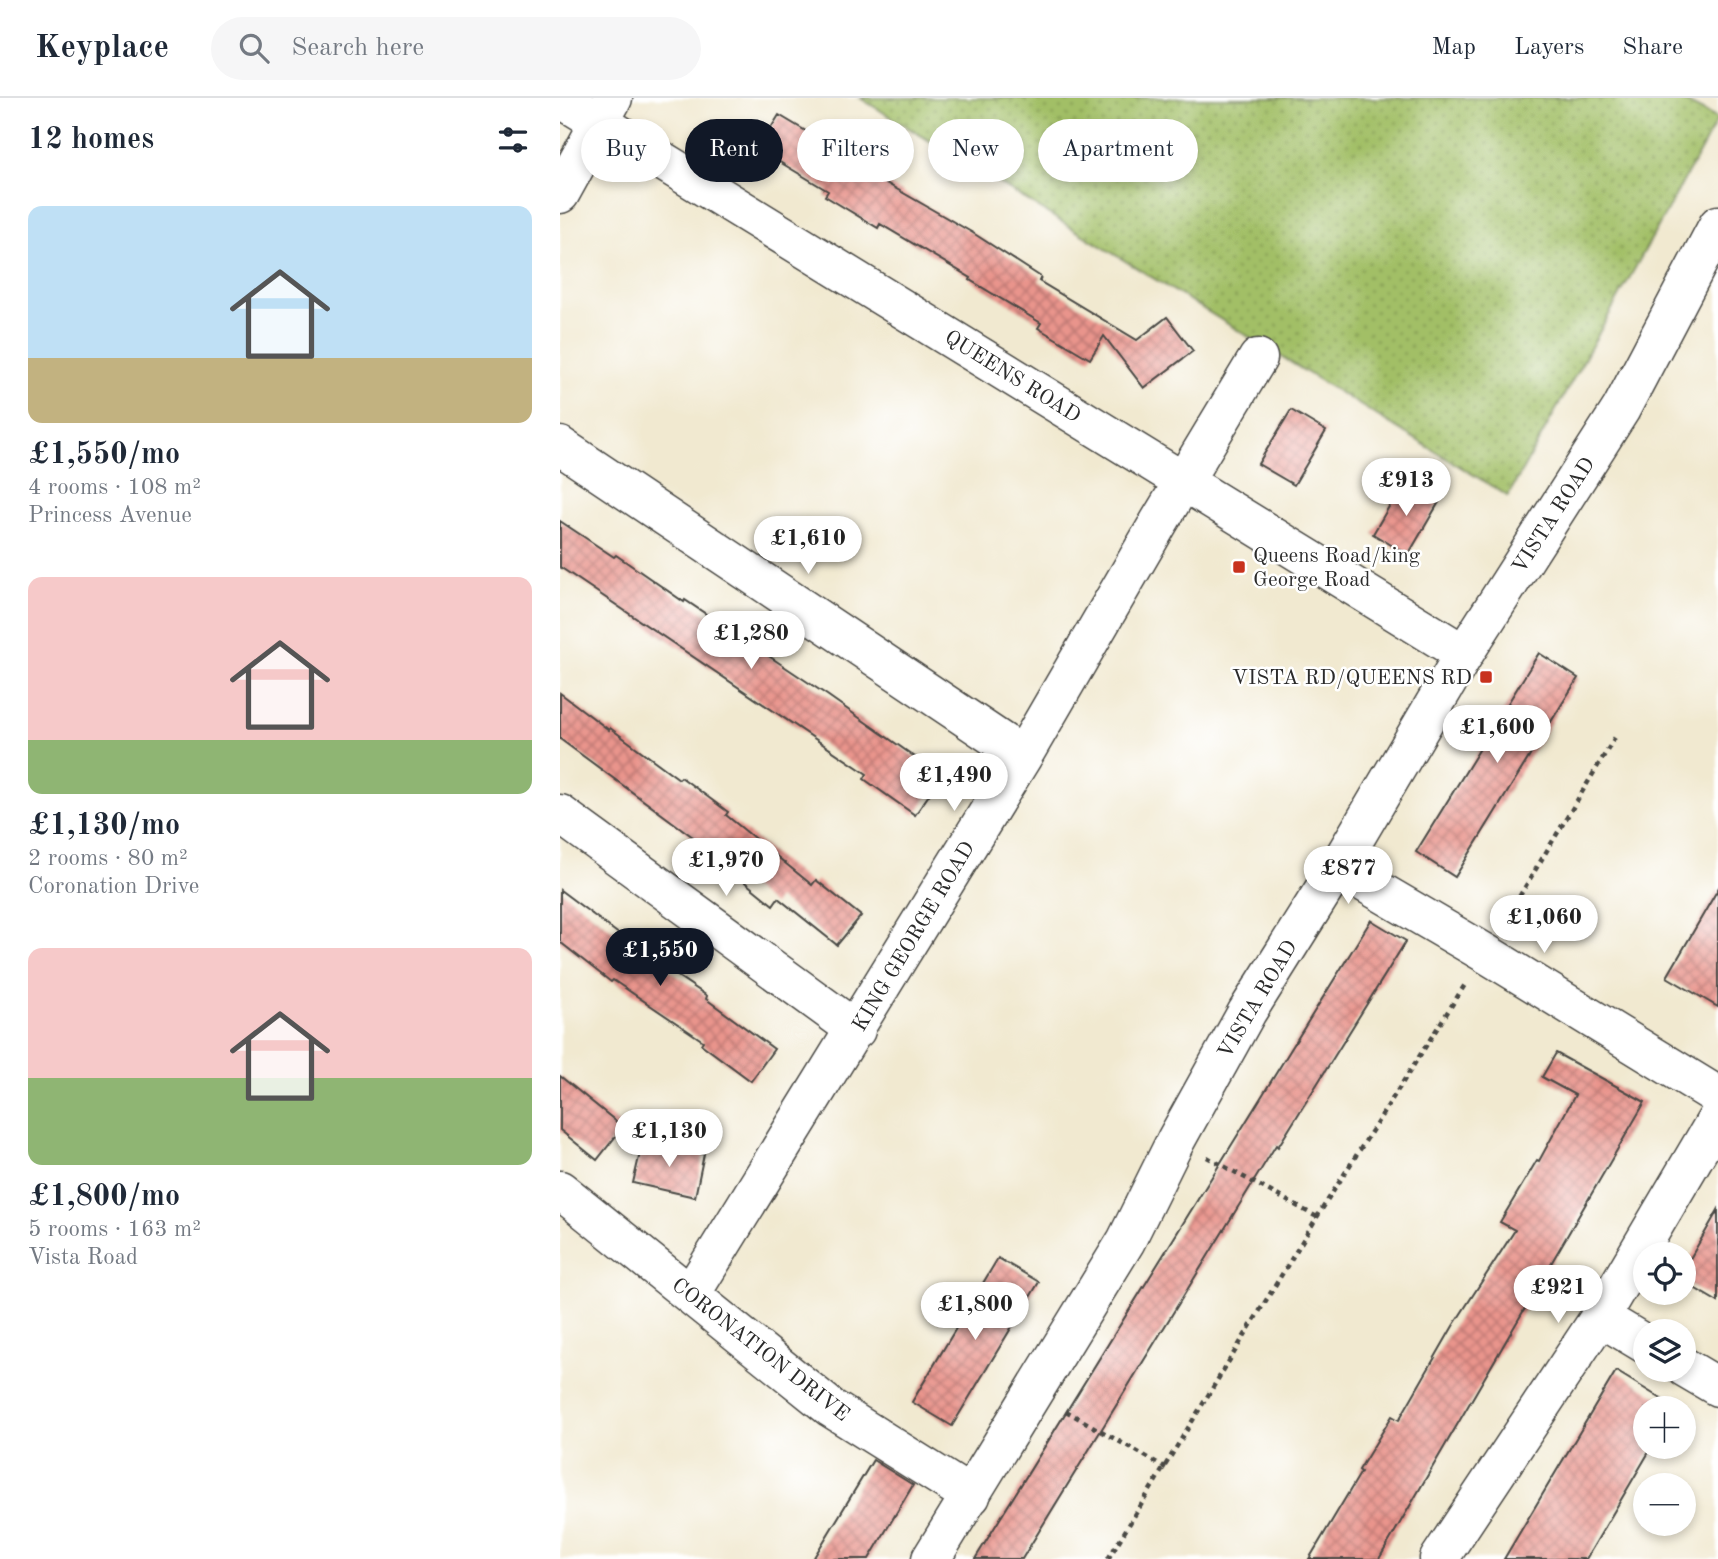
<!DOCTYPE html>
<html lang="en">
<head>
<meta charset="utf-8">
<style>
	:root { --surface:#fff; --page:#f6f6f7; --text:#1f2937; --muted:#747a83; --line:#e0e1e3; --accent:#111827 }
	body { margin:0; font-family:"Old Standard TT",serif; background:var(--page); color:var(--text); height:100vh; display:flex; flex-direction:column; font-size:26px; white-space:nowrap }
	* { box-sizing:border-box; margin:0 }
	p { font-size:23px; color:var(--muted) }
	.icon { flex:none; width:38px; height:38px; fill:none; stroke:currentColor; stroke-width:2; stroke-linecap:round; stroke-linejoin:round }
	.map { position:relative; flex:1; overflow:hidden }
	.sheet { display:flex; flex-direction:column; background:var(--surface); width:560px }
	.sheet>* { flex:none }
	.top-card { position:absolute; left:21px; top:21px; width:665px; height:63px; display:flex; gap:14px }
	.controls { position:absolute; left:1073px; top:1144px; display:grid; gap:14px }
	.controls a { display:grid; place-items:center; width:63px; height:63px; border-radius:50%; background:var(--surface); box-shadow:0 4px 10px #0003; font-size:35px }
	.price { position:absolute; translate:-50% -60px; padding:0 16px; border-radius:24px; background:#fff; color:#222; font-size:23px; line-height:46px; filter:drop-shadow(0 2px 4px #0008) }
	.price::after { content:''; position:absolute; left:50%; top:42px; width:21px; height:16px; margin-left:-10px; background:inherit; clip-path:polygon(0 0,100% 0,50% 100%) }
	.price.active { background:var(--accent); color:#fff }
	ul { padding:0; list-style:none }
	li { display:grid; align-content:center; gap:14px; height:371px; padding:0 28px }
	li span { display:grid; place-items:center; height:217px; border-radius:14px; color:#555 }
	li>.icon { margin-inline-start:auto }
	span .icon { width:126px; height:126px; fill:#fffc; stroke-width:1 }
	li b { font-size:30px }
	h2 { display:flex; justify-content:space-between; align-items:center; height:84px; padding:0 28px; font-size:30px }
	.tag { padding:0 24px; border-radius:32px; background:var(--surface); box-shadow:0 4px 10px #0003; font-size:24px; line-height:63px }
	.tag.active { background:var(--accent); color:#fff }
	header { display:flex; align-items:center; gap:42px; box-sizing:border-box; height:98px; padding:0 35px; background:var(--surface); border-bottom:2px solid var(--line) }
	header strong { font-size:33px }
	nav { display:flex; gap:38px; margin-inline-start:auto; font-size:24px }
	.search { width:490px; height:63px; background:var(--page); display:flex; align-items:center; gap:18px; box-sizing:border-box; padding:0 24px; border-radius:38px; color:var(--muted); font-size:26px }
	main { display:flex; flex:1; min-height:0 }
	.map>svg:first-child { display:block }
	.grass { fill:url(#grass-dots); stroke:#667548; stroke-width:2 }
	.building { fill:url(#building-cross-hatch) }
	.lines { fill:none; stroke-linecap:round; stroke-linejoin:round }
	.minor-casing { stroke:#494844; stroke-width:41 }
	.major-casing { stroke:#494844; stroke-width:41 }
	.path { stroke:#494844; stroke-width:4.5; stroke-dasharray:5 5; stroke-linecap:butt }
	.minor { stroke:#fff; stroke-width:38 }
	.major { stroke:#fff; stroke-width:38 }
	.poi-dot { fill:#c8321e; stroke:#fff; stroke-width:2.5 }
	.labels { text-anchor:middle; stroke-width:5; stroke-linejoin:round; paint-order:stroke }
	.street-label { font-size:21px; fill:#2b2b2b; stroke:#fff }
	.poi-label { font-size:21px; fill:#2b2b2b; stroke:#fff; text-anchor:start }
</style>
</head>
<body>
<header>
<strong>Keyplace</strong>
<div class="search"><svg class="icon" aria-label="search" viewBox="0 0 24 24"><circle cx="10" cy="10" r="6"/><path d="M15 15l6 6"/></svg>Search here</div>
<nav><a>Map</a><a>Layers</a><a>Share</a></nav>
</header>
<main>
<section class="sheet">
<h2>12 homes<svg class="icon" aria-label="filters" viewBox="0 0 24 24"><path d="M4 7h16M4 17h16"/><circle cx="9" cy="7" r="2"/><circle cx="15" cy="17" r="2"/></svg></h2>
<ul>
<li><span style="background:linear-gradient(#bfe0f5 70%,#c2b280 0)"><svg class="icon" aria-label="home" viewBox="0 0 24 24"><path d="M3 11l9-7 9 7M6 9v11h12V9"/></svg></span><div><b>£1,550/mo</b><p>4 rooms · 108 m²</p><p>Princess Avenue</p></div></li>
<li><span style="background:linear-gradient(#f6c9c9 75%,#8fb573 0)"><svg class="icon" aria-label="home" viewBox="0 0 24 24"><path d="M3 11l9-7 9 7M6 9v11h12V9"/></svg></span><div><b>£1,130/mo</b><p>2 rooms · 80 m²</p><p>Coronation Drive</p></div></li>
<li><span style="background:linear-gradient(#f6c9c9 60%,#8fb573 0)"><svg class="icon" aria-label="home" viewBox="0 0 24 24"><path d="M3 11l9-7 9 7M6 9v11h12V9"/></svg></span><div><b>£1,800/mo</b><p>5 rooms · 163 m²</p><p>Vista Road</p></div></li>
</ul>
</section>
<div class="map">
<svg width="1158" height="1461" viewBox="0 0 1158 1461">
	<defs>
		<pattern id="grass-dots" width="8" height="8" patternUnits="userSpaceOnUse" patternTransform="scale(1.75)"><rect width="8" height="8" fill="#a2bf66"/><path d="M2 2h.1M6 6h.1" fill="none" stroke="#849b54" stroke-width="1.8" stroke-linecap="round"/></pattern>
		<pattern id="building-cross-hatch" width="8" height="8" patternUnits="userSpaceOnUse" patternTransform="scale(1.75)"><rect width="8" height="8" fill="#e9948c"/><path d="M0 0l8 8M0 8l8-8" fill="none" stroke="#bd7973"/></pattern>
	</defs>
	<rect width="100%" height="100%" fill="#fff"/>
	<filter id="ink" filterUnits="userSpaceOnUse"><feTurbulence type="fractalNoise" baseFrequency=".0143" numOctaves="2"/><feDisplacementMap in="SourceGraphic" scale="14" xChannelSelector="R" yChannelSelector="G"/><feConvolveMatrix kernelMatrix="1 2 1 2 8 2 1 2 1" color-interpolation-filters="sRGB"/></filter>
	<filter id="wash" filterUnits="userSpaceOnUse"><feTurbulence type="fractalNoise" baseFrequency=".00686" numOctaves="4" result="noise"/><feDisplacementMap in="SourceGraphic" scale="28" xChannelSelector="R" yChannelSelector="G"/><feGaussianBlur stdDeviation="1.57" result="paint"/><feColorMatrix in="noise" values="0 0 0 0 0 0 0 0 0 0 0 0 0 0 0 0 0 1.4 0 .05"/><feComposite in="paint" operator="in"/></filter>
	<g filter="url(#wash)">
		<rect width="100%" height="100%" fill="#f1e9d0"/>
		<!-- grass -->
		<path class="grass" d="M 300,0 L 1118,0 L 1158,21 L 948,398 Z"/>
		<g id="blocks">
			<!-- building -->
			<path class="building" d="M 219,17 L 269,47 L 267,51 L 413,135 L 481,179 L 479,183 L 577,242 L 607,219 L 633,253 L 584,290 L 544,238 L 530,261 L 478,230 L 481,225 L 410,182 L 411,180 L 320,126 L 318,130 L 265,98 L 268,93 L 198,51 Z
				M 731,312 L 766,333 L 734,387 L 698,366 Z
				M 844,383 L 879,404 L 848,457 L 813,436 Z
				M 0,423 L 54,459 L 56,457 L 124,504 L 125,502 L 267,597 L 382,678 L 355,717 L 304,681 L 307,676 L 0,469 Z
				M 979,555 L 1018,580 L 895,779 L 856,754 Z
				M 0,595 L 49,632 L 50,630 L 119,681 L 121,679 L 168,714 L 166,717 L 252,787 L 256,782 L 301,818 L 277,847 L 218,800 L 213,807 L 154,759 L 156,756 L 0,641 Z
				M 1158,791 L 1158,909 L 1107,879 Z
				M 0,792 L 88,858 L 147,898 L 146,901 L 214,951 L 191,983 L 141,946 L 143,943 L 53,882 L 51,884 L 0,844 Z
				M 811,822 L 846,843 L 718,1049 L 716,1047 L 462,1461 L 415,1461 Z
				M 996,955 L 1085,1004 L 819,1461 L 749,1461 L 801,1374 L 799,1372 L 832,1318 L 839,1322 L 893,1228 L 955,1132 L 940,1124 L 977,1062 L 979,1063 L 1015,997 L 982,979 Z
				M 0,978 L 63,1029 L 37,1062 L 0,1032 Z
				M 83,1042 L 144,1056 L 135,1099 L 73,1085 Z
				M 1158,1112 L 1158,1204 L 1124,1184 L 1124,1171 Z
				M 438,1160 L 479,1184 L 392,1328 L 352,1304 Z
				M 1056,1273 L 1116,1310 L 1085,1311 L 1085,1349 L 1092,1349 L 1026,1461 L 944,1461 Z
				M 313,1362 L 353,1387 L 309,1461 L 253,1461 Z"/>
		</g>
	</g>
	<g filter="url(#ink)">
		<use href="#blocks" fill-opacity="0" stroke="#494844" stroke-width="2"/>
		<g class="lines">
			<defs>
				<path id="minor" d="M 0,0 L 904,556
					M 0,96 L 53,0
					M 0,348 L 463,658
					M 0,716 L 296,932
					M 778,769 L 925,855 L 1158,998
					M 0,1092 L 271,1310 L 411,1398
					M 131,1196 L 463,658 L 599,424 L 698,260
					M 1040,1219 L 1085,1246
					M 1124,1269 L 1158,1289
					M 879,1461 L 1040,1219 L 1158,1019"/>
				<path id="major" d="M 371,1461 L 566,1143 L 616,1042 L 687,914 L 778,769 L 904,556 L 1061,311 L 1158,127"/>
			</defs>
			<!-- minor casing -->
			<use href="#minor" class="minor-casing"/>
			<!-- major casing -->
			<use href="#major" class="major-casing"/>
			<!-- path -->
			<path class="path" d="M 944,824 L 1057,636
				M 647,1059 L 757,1119
				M 506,1313 L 606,1370
				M 548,1461 L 757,1119 L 906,885"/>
			<!-- minor -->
			<use href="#minor" class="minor"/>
			<!-- major -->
			<use href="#major" class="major"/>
		</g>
	</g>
	<!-- markers -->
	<g class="poi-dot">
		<rect x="672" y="462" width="14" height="14" rx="3.5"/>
		<rect x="919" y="572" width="14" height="14" rx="3.5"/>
	</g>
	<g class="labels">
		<!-- street labels -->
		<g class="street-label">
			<text transform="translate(453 278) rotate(32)" y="7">QUEENS ROAD</text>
			<text transform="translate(993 417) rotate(-57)" y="7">VISTA ROAD</text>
			<text transform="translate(353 838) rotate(-59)" y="7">KING GEORGE ROAD</text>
			<text transform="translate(697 901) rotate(-59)" y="7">VISTA ROAD</text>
			<text transform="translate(201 1251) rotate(38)" y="7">CORONATION DRIVE</text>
		</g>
		<!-- poi labels -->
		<g class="poi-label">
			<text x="693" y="464">Queens Road/king<tspan x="693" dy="24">George Road</tspan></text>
			<text x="912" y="586" text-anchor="end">VISTA RD/QUEENS RD</text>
		</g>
	</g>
</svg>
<div class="controls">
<a><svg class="icon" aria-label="locate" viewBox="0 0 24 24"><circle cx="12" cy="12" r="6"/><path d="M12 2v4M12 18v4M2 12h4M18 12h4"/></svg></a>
<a><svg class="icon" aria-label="layers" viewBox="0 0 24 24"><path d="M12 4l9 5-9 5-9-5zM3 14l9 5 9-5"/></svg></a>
<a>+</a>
<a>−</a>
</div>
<b class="price" style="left:846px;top:420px">£913</b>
<b class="price" style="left:248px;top:478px">£1,610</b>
<b class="price" style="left:191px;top:573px">£1,280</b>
<b class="price" style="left:937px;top:667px">£1,600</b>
<b class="price" style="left:394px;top:715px">£1,490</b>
<b class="price" style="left:166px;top:800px">£1,970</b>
<b class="price" style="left:788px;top:808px">£877</b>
<b class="price" style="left:984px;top:857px">£1,060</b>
<b class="price active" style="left:100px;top:890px">£1,550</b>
<b class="price" style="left:109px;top:1071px">£1,130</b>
<b class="price" style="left:998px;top:1227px">£921</b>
<b class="price" style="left:415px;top:1244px">£1,800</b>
<div class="top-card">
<a class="tag">Buy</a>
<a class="tag active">Rent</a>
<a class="tag">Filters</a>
<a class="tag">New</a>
<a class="tag">Apartment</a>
</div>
</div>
</main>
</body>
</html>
